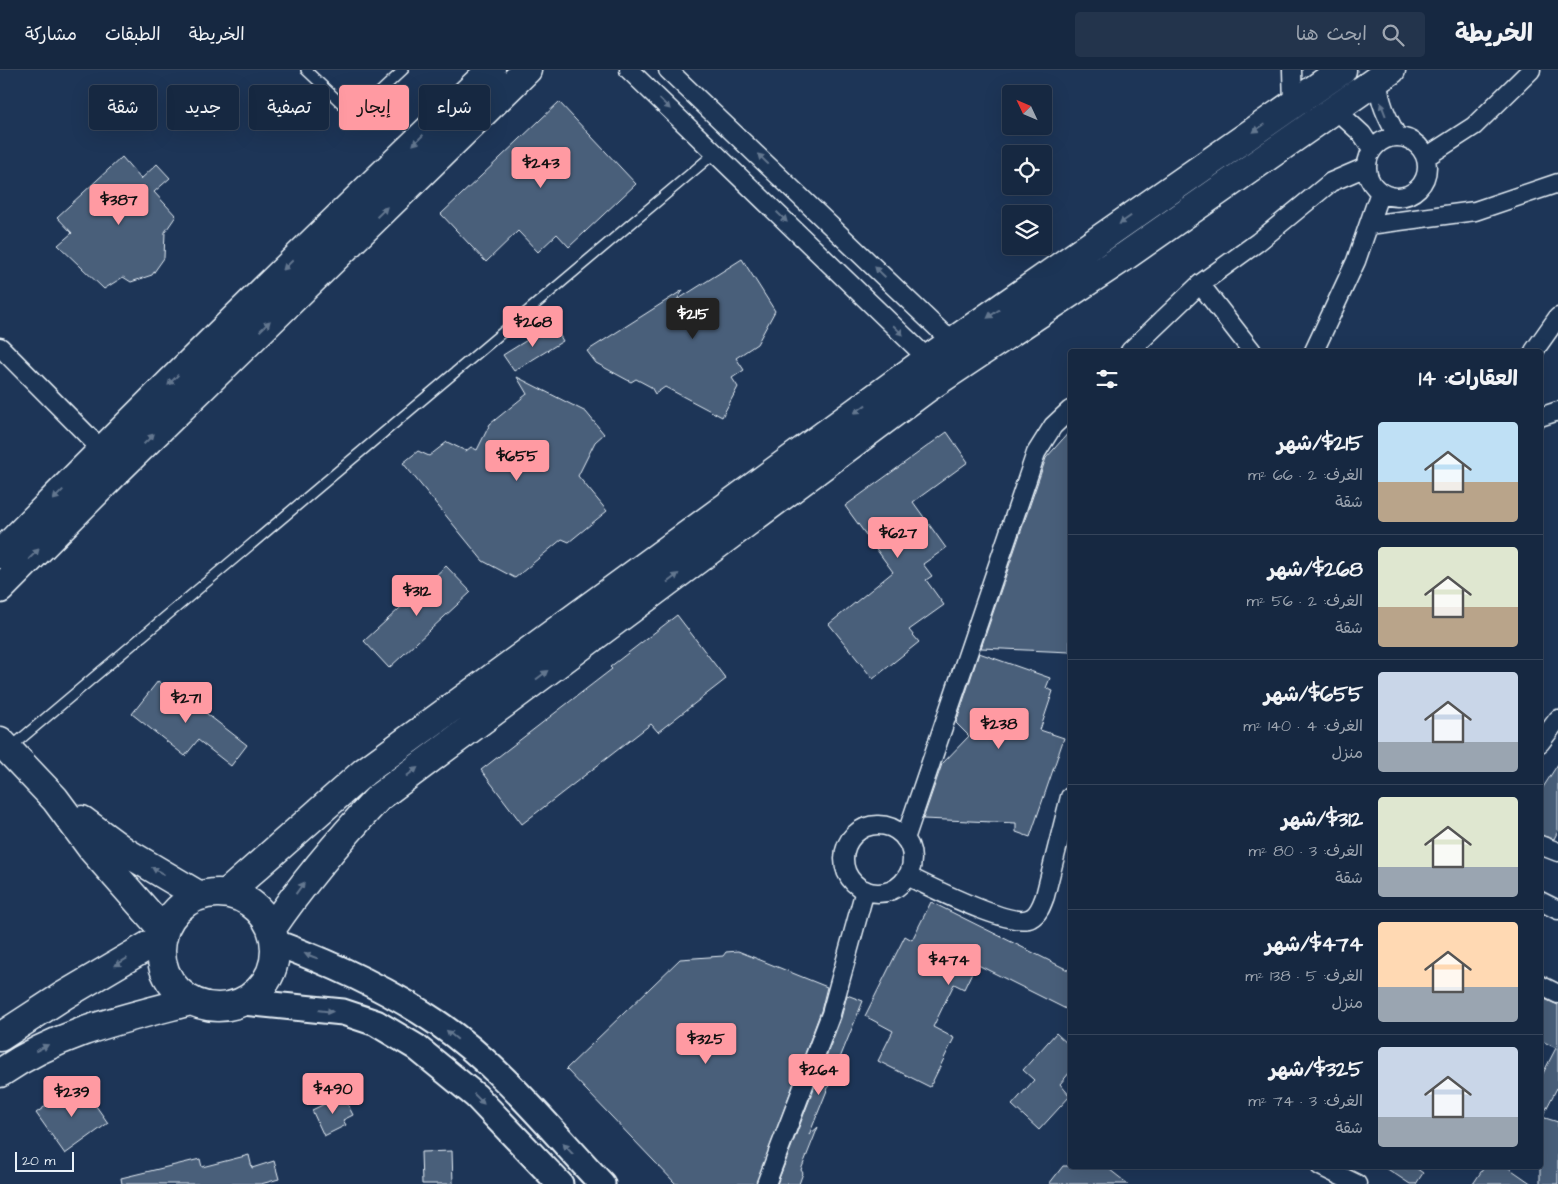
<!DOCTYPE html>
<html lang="ar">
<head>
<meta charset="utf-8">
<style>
	:root { --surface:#162841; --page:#23344c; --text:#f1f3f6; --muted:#9ea6b1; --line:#35445a; --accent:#ff9aa2 }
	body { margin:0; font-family:"Architects Daughter","Playpen Sans Arabic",sans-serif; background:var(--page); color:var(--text); direction:rtl; height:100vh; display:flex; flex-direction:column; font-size:19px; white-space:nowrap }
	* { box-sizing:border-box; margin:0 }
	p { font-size:16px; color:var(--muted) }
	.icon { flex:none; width:28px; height:28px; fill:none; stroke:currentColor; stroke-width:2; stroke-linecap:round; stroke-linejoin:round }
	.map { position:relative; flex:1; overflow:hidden; direction:ltr }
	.side { position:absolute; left:1068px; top:279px; width:475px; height:820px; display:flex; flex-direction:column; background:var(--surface); border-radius:5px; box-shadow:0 5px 20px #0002,0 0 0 1px var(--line); direction:rtl }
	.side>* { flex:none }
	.top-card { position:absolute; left:15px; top:15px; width:475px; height:45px; direction:rtl; display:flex; gap:10px }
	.needle { width:32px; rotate:314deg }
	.controls { position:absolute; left:1002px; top:15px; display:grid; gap:10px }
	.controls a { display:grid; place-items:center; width:50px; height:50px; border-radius:5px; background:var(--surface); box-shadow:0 5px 20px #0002,0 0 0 1px var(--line); font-size:25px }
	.scale { position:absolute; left:15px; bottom:12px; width:59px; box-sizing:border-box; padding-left:5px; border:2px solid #e8f1f8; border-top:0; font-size:14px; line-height:18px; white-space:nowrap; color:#e8f1f8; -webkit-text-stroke:4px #1d3557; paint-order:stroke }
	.price { position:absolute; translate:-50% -42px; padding:0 11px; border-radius:5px; background:var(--accent); color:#111; font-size:16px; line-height:32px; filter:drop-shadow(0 1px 2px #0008) }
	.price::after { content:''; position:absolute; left:50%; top:30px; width:15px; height:11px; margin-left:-8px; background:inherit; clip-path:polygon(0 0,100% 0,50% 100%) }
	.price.selected { background:#222; color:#fff }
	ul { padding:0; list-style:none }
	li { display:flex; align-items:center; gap:15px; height:125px; padding:0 25px }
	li+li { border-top:1px solid var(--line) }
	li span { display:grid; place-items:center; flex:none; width:140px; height:100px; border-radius:5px; color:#555 }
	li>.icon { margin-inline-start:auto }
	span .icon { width:60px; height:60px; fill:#fffc; stroke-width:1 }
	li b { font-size:21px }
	h2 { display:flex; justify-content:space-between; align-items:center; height:60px; padding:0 25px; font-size:21px }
	.pill { padding:0 18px; border-radius:5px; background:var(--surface); box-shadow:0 5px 20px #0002,0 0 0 1px var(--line); font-size:18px; line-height:45px }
	.pill.selected { background:var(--accent); color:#111 }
	header { display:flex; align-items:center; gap:30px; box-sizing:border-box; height:70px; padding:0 25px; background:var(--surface); border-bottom:1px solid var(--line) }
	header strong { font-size:24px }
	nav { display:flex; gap:28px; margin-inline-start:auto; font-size:18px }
	.search { width:350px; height:45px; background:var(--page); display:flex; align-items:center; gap:12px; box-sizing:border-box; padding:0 18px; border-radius:5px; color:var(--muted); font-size:19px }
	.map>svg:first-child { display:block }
	.building { fill:#495e7a; stroke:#e8f1f8 }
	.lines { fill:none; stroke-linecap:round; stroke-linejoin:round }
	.service-casing { stroke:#e8f1f8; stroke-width:12 }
	.minor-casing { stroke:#e8f1f8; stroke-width:21 }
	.secondary-casing { stroke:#e8f1f8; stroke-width:29 }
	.primary-casing { stroke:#e8f1f8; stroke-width:31 }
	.service { stroke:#1d3557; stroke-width:9 }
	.minor { stroke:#1d3557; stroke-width:18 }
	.secondary { stroke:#1d3557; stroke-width:25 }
	.primary { stroke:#1d3557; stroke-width:28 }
	.oneway { fill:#64778f }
</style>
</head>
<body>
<header>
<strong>الخريطة</strong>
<div class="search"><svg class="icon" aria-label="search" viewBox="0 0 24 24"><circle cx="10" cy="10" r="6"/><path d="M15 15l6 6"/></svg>ابحث هنا</div>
<nav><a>الخريطة</a><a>الطبقات</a><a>مشاركة</a></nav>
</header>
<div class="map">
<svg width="1558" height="1114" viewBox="0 0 1558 1114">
	<rect width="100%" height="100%" fill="#1d3557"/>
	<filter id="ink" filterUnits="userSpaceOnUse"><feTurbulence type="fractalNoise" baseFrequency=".02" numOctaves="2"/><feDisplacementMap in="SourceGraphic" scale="10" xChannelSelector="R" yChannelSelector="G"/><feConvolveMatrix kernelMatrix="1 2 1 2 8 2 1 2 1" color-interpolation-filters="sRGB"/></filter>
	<g filter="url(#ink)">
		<!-- building -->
		<path class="building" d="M 559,32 L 636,114 L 569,177 L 557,164 L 538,182 L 518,161 L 486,192 L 441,144 Z
			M 122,87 L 141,109 L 157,94 L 170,108 L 154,122 L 176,146 L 165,162 L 164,188 L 152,205 L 131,212 L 123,207 L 104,219 L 58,175 L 72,163 L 57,147 Z
			M 742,189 L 775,241 L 757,274 L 736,288 L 744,300 L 732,308 L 738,317 L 722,347 L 665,317 L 655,324 L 651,317 L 636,309 L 631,312 L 596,293 L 587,281 L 683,220 L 677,230 Z
			M 553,254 L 563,271 L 514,301 L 503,285 Z
			M 517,307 L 586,342 L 604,364 L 595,372 L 578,406 L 607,441 L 569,472 L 562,469 L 515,508 L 483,491 L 403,393 L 418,381 L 429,386 L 447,372 L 466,381 L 471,377 L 477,380 L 490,354 L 527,324 Z
			M 1070,361 L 1070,582 L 981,578 L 1046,388 Z
			M 947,362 L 968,392 L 913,432 L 946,478 L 923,494 L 932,506 L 926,510 L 944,535 L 909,560 L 919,572 L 873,609 L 829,554 L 893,502 L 845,436 Z
			M 446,496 L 471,522 L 389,598 L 364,571 Z
			M 677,545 L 726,609 L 658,662 L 651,654 L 522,754 L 481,700 L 612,599 L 610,597 Z
			M 979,583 L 1050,608 L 1046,618 L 1053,621 L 1040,660 L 1064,668 L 1030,767 L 1016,762 L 1016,753 L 923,749 L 942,694 L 969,666 L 956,653 Z
			M 158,611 L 172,622 L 175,619 L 247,675 L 231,696 L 198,670 L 185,686 L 132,644 Z
			M 1558,694 L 1558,761 L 1554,769 L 1540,765 L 1540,722 Z
			M 931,832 L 1070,901 L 1070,941 L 976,894 L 964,919 L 954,914 L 933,957 L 954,968 L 930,1017 L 878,991 L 893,961 L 865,946 L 905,866 L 912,870 Z
			M 738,881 L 827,917 L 821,941 L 756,1114 L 676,1114 L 566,999 L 680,889 L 723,886 L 726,882 Z
			M 847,925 L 863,931 L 809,1065 L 818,1057 L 801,1100 L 803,1103 L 799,1114 L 777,1114 L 841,948 Z
			M 1540,927 L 1558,935 L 1558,1016 L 1542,1047 L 1558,1052 L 1558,1114 L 1540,1114 L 1540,1009 L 1556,978 L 1540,970 Z
			M 1056,963 L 1070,976 L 1070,1002 L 1060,1014 L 1070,1026 L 1039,1060 L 1012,1035 L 1034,1010 L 1023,1000 Z
			M 79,1012 L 108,1053 L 65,1084 L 36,1043 Z
			M 343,1025 L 353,1045 L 343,1050 L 346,1055 L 324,1066 L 312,1040 Z
			M 452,1081 L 453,1114 L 422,1114 L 421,1082 Z
			M 249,1085 L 252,1098 L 274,1091 L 279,1109 L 261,1114 L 122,1114 L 121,1108 L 200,1089 L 202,1097 Z
			M 1063,1096 L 1105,1096 L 1128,1114 L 1049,1114 Z
			M 1383,1096 L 1413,1096 L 1423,1103 L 1416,1114 L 1410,1114 Z
			M 1485,1096 L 1506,1096 L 1532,1114 L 1473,1114 Z"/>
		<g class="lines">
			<defs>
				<path id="service" d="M 306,0 L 344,36 L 353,40 L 370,31 L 403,0
					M 10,678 L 716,82"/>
				<path id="minor" d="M 629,0 L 928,289
					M 668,0 L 953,273
					M 1292,0 L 1293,34
					M 1378,10 C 1379,32 1387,47 1397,66
					M 1336,40 L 1362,64 L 1372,79
					M1367 97a30 30 0 1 1 60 0a30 30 0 1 1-60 0Z
					M 1426,87 L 1474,56 L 1531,0
					M 1369,155 L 1475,141 L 1558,113
					M 1200,214 L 1252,281
					M 0,277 L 109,387
					M 1130,281 L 1200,214 L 1258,172 L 1331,112 L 1366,97
					M 1314,281 L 1356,191 L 1380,122
					M 1534,281 L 1558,247
					M 1540,347 L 1558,341
					M 1540,673 L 1558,649
					M844 789a34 34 0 1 1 68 0a34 34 0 1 1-68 0Z
					M 905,769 L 1036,383 L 1053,356 L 1070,340
					M 1540,775 L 1558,782
					M 907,806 C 929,816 1011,859 1031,848 C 1039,844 1042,834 1045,826 L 1070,727
					M 1540,831 L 1558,840
					M 1540,915 L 1558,924
					M 1320,1096 L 1357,1114
					M 766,1114 L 831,944 L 865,820"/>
				<path id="secondary" d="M 276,873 C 333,894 388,919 439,954 C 500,996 551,1060 602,1114
					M 243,932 L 343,942 L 376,953 L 416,977 L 476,1026 L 560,1114"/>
				<path id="primary" d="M 0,484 C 160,320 325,159 491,0
					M 0,519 L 120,398 L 527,0
					M 0,671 L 55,729 L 92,779 L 164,861
					M 82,750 L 124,781 L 200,826
					M161 880a57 57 0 1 1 114 0a57 57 0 1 1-114 0Z
					M 227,823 L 364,702 L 928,289 L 1342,0
					M 272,858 C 304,811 340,769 379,727 L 927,318 L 1124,187 L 1391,0
					M 0,967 L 63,926 L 163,867
					M 0,1003 C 60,962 122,949 191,931"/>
			</defs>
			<!-- service casing -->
			<use href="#service" class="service-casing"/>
			<!-- minor casing -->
			<use href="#minor" class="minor-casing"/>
			<!-- secondary casing -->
			<use href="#secondary" class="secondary-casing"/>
			<!-- primary casing -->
			<use href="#primary" class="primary-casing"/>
			<!-- service -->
			<use href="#service" class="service"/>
			<!-- minor -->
			<use href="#minor" class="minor"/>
			<!-- secondary -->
			<use href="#secondary" class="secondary"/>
			<!-- primary -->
			<use href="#primary" class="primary"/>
		</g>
		<!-- one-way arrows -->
		<defs><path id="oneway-solid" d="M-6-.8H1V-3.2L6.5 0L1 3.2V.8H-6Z" transform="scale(1.25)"/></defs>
		<g class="oneway">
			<use href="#oneway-solid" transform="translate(665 34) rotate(44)"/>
			<use href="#oneway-solid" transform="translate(1383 39) rotate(-111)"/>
			<use href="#oneway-solid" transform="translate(1259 58) rotate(145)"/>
			<use href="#oneway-solid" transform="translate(418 70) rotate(136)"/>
			<use href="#oneway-solid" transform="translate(763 89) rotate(-136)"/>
			<use href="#oneway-solid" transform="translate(382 142) rotate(-44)"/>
			<use href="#oneway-solid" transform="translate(782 147) rotate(44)"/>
			<use href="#oneway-solid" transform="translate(1125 150) rotate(145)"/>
			<use href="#oneway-solid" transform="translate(288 195) rotate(135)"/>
			<use href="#oneway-solid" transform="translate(880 202) rotate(-136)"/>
			<use href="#oneway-solid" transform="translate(993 244) rotate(145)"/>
			<use href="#oneway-solid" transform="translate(265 256) rotate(-44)"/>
			<use href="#oneway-solid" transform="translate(898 260) rotate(44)"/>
			<use href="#oneway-solid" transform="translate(173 310) rotate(135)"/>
			<use href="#oneway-solid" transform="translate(860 339) rotate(144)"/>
			<use href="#oneway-solid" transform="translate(149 369) rotate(-44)"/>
			<use href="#oneway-solid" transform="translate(58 425) rotate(134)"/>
			<use href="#oneway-solid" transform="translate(34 484) rotate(-45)"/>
			<use href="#oneway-solid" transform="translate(673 508) rotate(-37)"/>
			<use href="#oneway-solid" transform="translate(542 605) rotate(-37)"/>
			<use href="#oneway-solid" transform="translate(412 702) rotate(-37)"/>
			<use href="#oneway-solid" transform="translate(158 801) rotate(-150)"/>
			<use href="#oneway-solid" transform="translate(300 818) rotate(-54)"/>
			<use href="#oneway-solid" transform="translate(311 886) rotate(-159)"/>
			<use href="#oneway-solid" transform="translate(121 892) rotate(149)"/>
			<use href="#oneway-solid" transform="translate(326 941) rotate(6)"/>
			<use href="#oneway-solid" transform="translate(452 965) rotate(-140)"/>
			<use href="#oneway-solid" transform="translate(42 978) rotate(-27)"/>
			<use href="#oneway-solid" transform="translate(479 1029) rotate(45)"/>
			<use href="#oneway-solid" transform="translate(568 1079) rotate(-133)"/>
		</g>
	</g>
</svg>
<div class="controls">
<a><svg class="needle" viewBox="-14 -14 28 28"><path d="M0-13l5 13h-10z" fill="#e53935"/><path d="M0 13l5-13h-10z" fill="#9ea6b1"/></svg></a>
<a><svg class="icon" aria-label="locate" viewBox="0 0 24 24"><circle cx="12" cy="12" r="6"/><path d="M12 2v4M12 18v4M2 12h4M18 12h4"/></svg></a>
<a><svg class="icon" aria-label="layers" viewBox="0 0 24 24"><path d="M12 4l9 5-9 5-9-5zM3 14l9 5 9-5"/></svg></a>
</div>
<div class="scale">20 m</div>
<b class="price" style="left:541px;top:119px">$243</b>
<b class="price" style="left:119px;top:156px">$387</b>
<b class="price selected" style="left:693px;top:270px">$215</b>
<b class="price" style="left:533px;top:278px">$268</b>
<b class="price" style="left:517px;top:412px">$655</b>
<b class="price" style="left:898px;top:489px">$627</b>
<b class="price" style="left:417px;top:547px">$312</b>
<b class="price" style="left:186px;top:654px">$271</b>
<b class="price" style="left:999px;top:680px">$238</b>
<b class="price" style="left:949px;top:916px">$474</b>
<b class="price" style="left:706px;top:995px">$325</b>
<b class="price" style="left:819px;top:1026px">$264</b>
<b class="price" style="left:333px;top:1045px">$490</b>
<b class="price" style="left:72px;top:1048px">$239</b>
<div class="top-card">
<a class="pill">شراء</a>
<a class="pill selected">إيجار</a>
<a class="pill">تصفية</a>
<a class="pill">جديد</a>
<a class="pill">شقة</a>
</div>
<section class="side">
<h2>العقارات: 14<svg class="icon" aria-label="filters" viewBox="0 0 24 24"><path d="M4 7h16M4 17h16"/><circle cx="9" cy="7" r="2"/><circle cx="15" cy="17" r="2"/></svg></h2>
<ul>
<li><span style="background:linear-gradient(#bfe0f5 60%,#b9a48a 0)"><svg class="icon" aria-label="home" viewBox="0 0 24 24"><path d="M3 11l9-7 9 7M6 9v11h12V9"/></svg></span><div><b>$215/شهر</b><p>الغرف: 2 · 66 m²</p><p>شقة</p></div></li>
<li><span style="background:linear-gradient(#dfe7d0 60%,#b9a48a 0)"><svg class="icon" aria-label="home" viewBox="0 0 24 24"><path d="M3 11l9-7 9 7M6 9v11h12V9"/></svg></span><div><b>$268/شهر</b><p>الغرف: 2 · 56 m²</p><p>شقة</p></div></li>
<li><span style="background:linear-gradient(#c9d6e8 70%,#9aa5b1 0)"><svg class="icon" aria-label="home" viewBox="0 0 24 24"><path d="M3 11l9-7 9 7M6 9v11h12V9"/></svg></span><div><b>$655/شهر</b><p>الغرف: 4 · 140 m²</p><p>منزل</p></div></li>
<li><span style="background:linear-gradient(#dfe7d0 70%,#9aa5b1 0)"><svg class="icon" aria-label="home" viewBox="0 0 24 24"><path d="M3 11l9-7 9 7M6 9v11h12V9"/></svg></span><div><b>$312/شهر</b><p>الغرف: 3 · 80 m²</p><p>شقة</p></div></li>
<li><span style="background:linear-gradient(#ffd9b3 65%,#9aa5b1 0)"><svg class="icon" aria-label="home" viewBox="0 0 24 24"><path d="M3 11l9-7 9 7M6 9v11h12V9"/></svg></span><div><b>$474/شهر</b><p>الغرف: 5 · 138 m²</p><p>منزل</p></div></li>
<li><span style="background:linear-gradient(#c9d6e8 70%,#9aa5b1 0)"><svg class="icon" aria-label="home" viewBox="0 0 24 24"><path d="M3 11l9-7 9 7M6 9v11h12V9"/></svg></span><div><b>$325/شهر</b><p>الغرف: 3 · 74 m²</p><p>شقة</p></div></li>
</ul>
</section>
</div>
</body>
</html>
